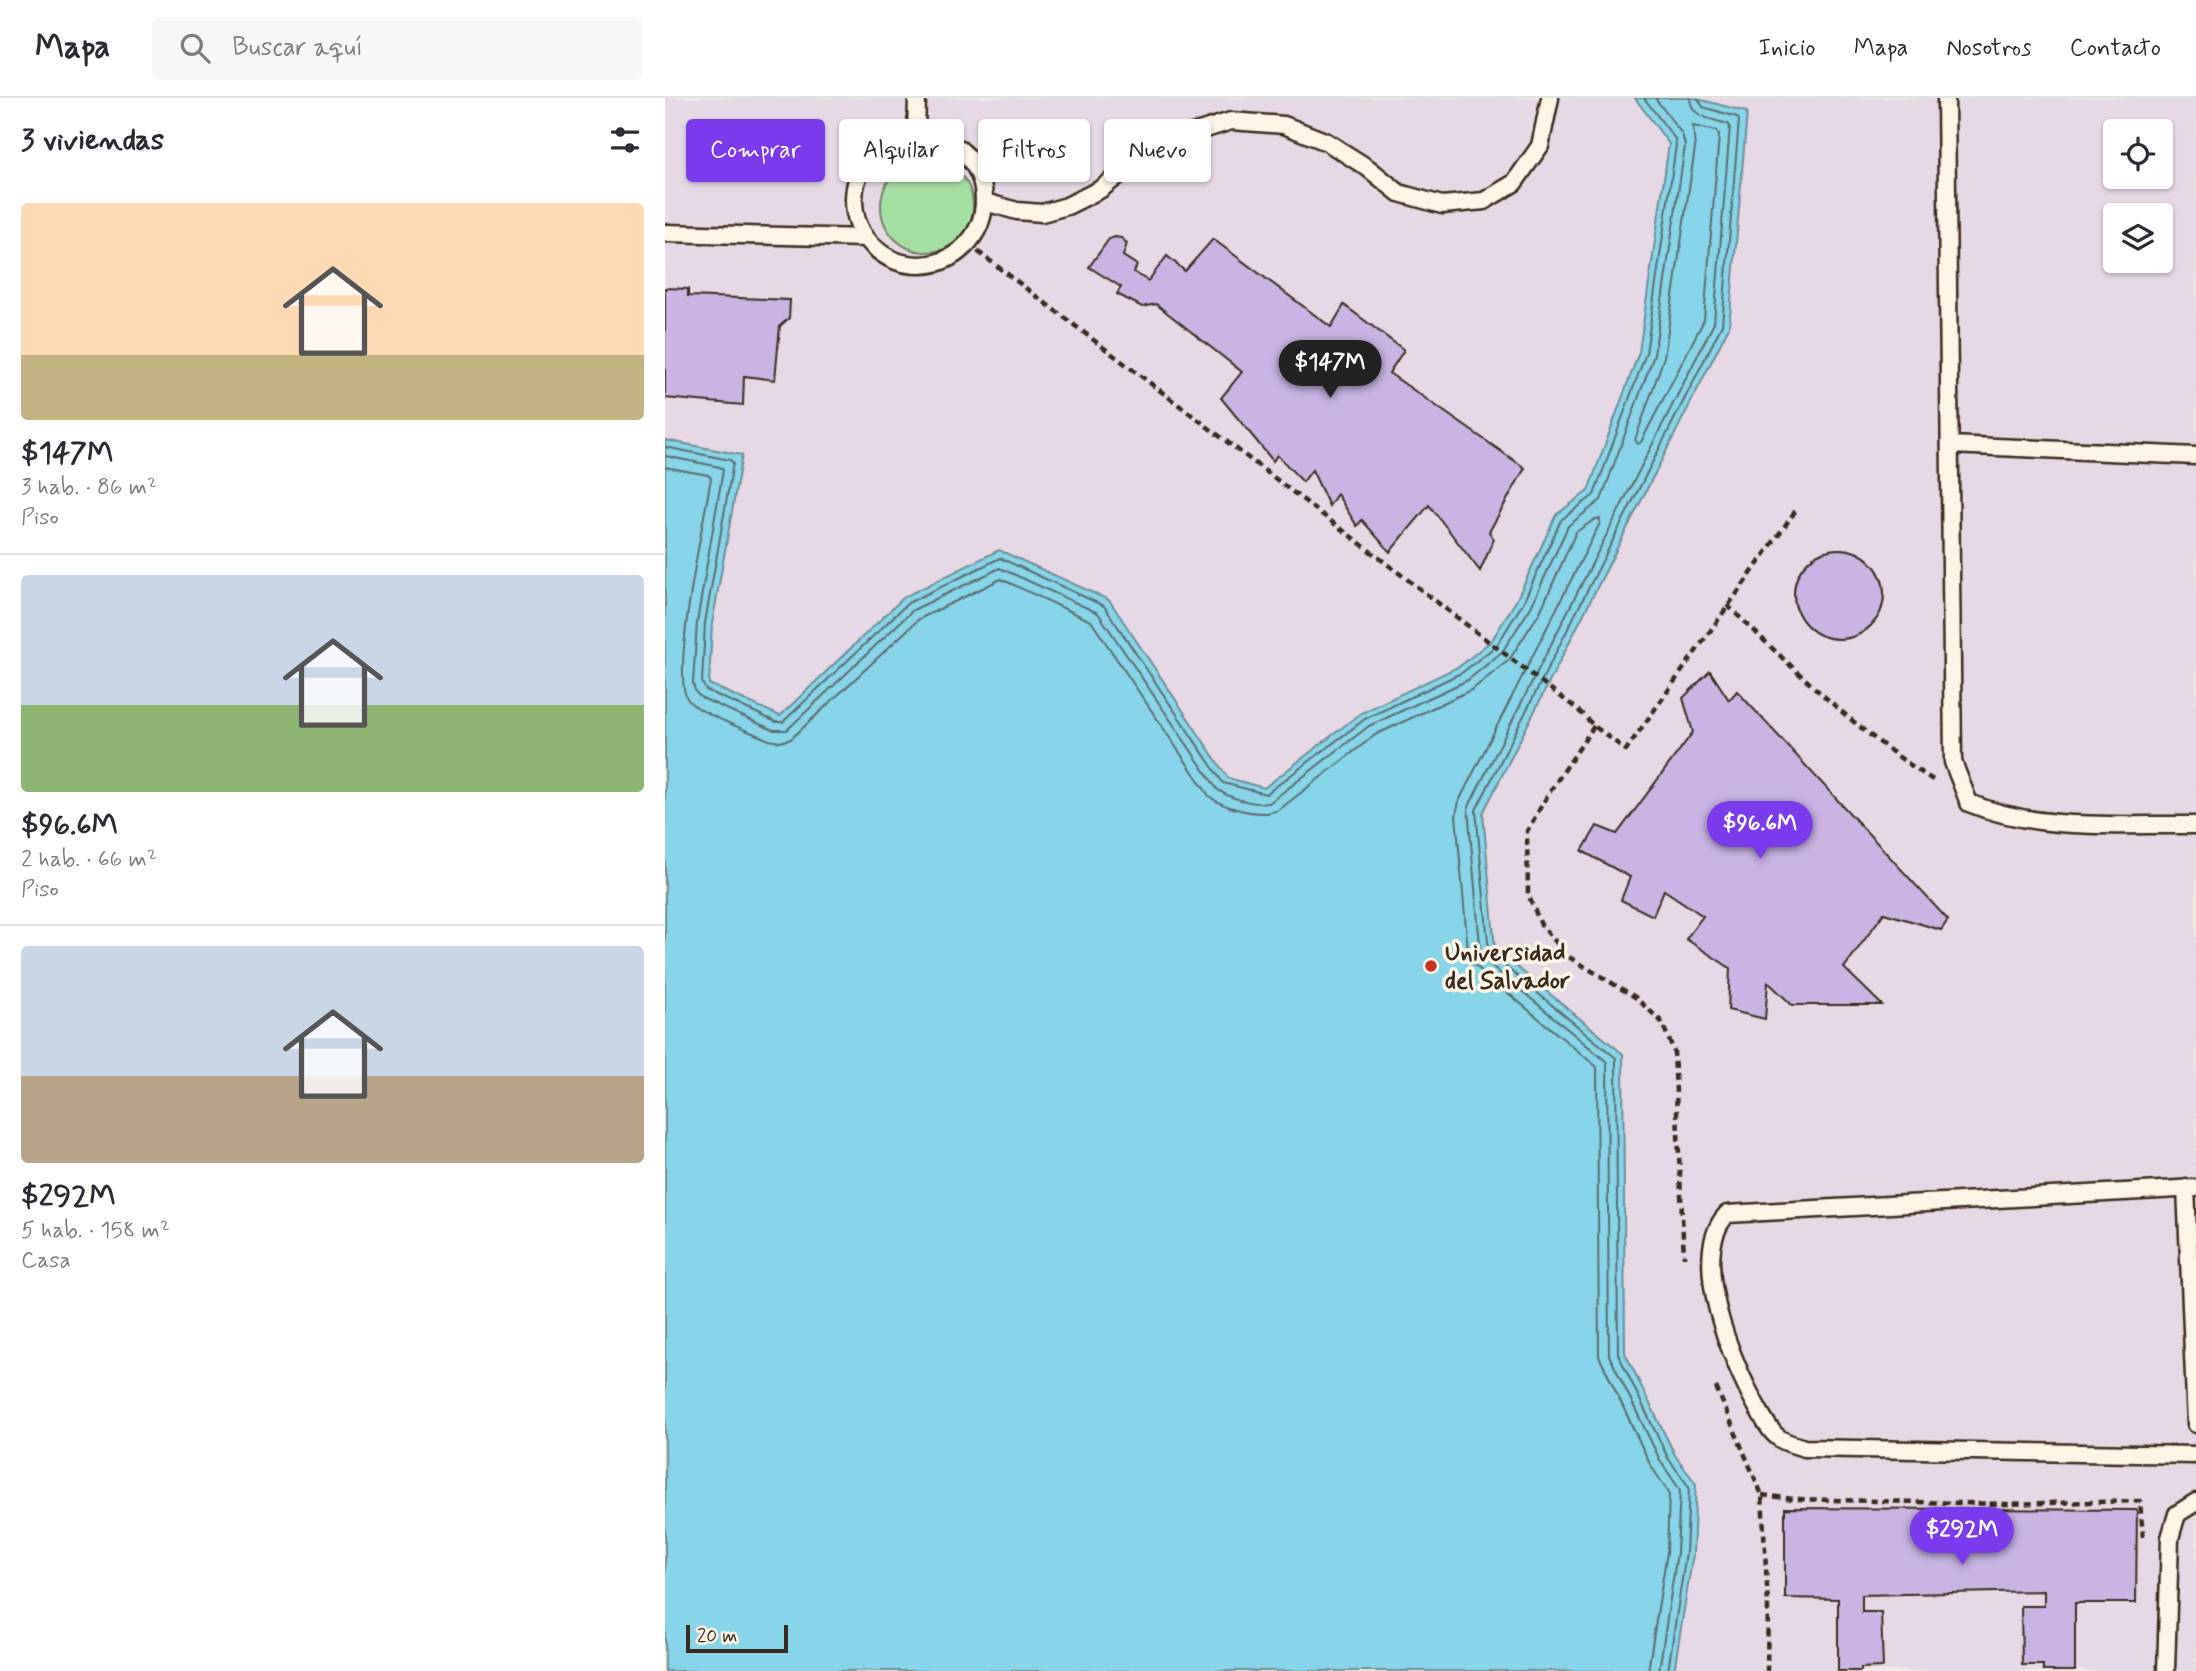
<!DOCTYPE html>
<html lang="es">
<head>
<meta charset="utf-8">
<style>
	:root { --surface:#fff; --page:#f7f7f7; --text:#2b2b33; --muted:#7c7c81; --line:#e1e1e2; --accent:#7c3aed }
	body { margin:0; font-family:Mynerve,sans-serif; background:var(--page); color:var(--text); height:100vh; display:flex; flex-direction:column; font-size:26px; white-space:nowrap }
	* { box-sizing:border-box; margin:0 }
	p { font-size:23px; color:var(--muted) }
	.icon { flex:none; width:38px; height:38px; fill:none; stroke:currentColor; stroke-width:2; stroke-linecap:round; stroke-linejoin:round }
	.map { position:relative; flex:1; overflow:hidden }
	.side { display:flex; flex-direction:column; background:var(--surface); width:665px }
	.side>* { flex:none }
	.guide { position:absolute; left:21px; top:21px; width:665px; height:63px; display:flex; gap:14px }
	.buttons { position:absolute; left:1438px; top:21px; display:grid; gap:14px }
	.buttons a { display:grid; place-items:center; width:70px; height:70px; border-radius:7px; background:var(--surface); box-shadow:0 2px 5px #0004; font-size:35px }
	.scale { position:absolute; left:21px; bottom:18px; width:102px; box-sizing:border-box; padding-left:7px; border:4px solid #3b2a1e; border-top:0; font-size:19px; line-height:24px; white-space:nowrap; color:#3b2a1e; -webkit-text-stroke:5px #fcf5e5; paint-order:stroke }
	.price { position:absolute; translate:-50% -60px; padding:0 16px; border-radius:24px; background:var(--accent); color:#fff; font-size:23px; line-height:46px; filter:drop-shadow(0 2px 4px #0008) }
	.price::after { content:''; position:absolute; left:50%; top:42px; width:21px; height:16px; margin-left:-10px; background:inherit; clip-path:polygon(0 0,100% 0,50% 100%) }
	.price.current { background:#222; color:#fff }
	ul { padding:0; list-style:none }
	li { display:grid; align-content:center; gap:14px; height:371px; padding:0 21px }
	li+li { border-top:2px solid var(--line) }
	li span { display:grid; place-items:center; height:217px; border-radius:7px; color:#555 }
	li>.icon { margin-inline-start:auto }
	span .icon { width:126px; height:126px; fill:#fffc; stroke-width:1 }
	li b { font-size:30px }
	h2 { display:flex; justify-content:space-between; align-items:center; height:84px; padding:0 21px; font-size:30px }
	.chip { padding:0 24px; border-radius:7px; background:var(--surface); box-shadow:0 2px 5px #0004; font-size:24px; line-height:63px }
	.chip.current { background:var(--accent); color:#fff }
	header { display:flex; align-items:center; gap:42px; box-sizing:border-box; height:98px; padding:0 35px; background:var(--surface); border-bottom:2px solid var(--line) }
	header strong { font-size:33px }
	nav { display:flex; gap:38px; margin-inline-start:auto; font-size:24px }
	.search { width:490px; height:63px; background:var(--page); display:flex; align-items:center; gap:18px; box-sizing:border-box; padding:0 24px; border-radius:7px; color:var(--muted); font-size:26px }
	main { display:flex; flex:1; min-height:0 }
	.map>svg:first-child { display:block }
	.built { fill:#e6d8e5; fill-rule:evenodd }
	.green { fill:#a5dea2; stroke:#708460; stroke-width:2 }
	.water { fill:#88d4e8; stroke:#699097; stroke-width:2 }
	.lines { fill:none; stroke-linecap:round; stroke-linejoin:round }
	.shore { stroke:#5a6e6f; stroke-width:2 }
	.building { fill:#c9b4e4; stroke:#3b2a1e; stroke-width:2 }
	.lane-casing { stroke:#3b2a1e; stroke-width:21 }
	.path { stroke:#3b2a1e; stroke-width:4.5; stroke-dasharray:7 5; stroke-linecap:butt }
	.lane { stroke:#fcf5e5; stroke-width:16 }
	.poi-dot { fill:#c8321e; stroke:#fcf5e5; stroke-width:2.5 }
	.labels { text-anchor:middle; stroke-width:7; stroke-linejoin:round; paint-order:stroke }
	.poi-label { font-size:24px; font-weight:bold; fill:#3b2a1e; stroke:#fcf5e5; text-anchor:start }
</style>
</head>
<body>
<header>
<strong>Mapa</strong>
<div class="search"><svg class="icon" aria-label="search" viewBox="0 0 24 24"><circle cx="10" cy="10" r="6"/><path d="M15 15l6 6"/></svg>Buscar aquí</div>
<nav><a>Inicio</a><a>Mapa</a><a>Nosotros</a><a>Contacto</a></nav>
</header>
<main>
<section class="side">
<h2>3 viviendas<svg class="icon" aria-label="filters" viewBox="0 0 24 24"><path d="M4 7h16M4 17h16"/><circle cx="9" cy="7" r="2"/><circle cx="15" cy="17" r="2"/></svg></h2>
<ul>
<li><span style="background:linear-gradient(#ffd9b3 70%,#c2b280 0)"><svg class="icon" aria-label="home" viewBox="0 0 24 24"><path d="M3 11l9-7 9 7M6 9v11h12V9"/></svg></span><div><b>$147M</b><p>3 hab. · 86 m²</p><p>Piso</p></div></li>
<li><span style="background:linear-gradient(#c9d6e8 60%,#8fb573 0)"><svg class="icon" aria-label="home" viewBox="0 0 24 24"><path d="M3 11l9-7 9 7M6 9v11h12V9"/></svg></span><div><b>$96.6M</b><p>2 hab. · 66 m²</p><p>Piso</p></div></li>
<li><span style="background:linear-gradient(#c9d6e8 60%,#b9a48a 0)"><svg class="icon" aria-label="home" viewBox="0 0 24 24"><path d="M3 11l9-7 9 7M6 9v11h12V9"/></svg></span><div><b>$292M</b><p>5 hab. · 158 m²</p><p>Casa</p></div></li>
</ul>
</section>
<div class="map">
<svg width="1531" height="1573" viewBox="0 0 1531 1573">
	<rect width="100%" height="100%" fill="#f2e8e5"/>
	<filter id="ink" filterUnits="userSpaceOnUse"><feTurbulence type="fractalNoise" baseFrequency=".0143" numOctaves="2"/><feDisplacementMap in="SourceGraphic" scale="14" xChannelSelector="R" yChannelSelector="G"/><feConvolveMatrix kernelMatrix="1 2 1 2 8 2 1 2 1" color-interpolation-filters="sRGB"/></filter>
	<g filter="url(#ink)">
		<!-- built -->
		<path class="built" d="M 0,0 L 1531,0 L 1531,1573 L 0,1573 ZM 1451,33 L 1496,33 L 1496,79 L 1451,79 ZM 1451,117 L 1496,117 L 1496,163 L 1451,163 Z"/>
		<!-- green -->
		<path class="green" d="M216 108a46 46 0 1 1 92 0a46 46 0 1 1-92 0Z"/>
		<!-- water -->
		<path class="water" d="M 970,0 L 1029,0 L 1082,14 L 1064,229 L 818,715 L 830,851 L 958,956 L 960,1255 L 1010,1357 L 1031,1386 L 1028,1456 L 1009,1573 L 0,1573 L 0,342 L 77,357 L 47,526 L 44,586 L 115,618 L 239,499 L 334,452 L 444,502 L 563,680 L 599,690 L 696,615 L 795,568 L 827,542 L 852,501 L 891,417 L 923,393 L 974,254 L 1004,46 Z"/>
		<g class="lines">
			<!-- shore -->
			<path class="shore" d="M 1028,28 L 1051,33 L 1054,37 L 1039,222 L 976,344 L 973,346 L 970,342 L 999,259 L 1030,50 Z
				M 0,349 L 65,362 L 68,365 L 40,525 L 37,585 L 41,592 L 111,624 L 118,624 L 243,505 L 335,460 L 439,508 L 558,685 L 601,696 L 700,621 L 798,574 L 832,547 L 858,505 L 896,422 L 929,397 L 981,255 L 1011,47 L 1010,41 L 979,0
				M 0,358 L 55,369 L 58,372 L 32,524 L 28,586 L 31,595 L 37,600 L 108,632 L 122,632 L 248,512 L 335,470 L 433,515 L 552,691 C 563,700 589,707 604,705 L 704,628 L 803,582 L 837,554 L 866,509 L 903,428 L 936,402 L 989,257 L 1020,48 L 1017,36 L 990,0
				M 0,369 L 43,377 L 46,380 C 40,417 5,578 23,602 C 33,615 87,634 104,642 L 115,644 L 126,641 L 254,521 L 336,481 L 426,523 L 544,698 C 558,710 597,721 615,711 L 710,637 L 808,591 L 844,562 L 875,514 L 911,434 L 930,421 L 935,421 L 935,425 L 794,703 L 791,717 L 803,853 L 807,865 L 932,969 L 934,1258 L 986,1368 L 1004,1395 L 1002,1454 L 983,1573
				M 994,1573 L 1012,1455 L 1015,1392 L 996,1364 L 944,1257 L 942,964 L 816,859 L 803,710 L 1049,225 L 1065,28 L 1063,26 C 1046,21 1026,20 1025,0
				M 1003,1573 L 1021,1455 L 1024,1389 L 1003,1360 L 953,1256 L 951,960 L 824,855 L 811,712 L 1057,227 L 1074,22 L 1072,19 L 1038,9 L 1033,0"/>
		</g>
		<!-- building -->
		<path class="building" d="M 450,139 L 456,140 L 462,145 L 458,158 L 472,167 L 469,174 L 483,183 L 502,158 L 520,173 L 548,141 L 666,229 L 679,207 L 739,252 L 724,275 L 860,370 L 824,434 L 829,441 L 815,473 L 764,407 L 725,454 L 697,422 L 692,428 L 672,396 L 664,408 L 647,372 L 638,384 L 612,357 L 608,363 L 556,300 L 577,274 L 491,206 L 477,209 L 452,196 L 456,189 L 424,169 L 444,141 Z
			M 0,190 L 23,191 L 23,198 L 125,202 L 124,220 L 115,228 L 110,282 L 79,278 L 78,307 L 0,300 Z
			M1129 496a45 45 0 1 1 90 0a45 45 0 1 1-90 0Z
			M 1045,573 L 1064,602 L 1072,593 L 1283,822 L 1276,832 L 1219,815 L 1179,870 L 1217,907 L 1127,907 L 1103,884 L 1100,921 L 1063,912 L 1065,870 L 1021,841 L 1038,818 L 999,792 L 988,818 L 956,802 L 965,779 L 917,753 L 932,728 L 952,736 L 1028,634 L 1018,600 Z
			M 1120,1410 L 1472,1412 L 1471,1505 L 1410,1505 L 1410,1573 L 1378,1573 L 1378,1567 L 1357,1567 L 1356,1508 L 1379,1508 L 1379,1493 L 1197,1497 L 1197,1514 L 1216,1514 L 1218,1569 L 1196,1570 L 1196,1573 L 1173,1573 L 1173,1501 L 1120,1500 Z"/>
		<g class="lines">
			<defs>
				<path id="lane" d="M 1281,0 L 1288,664 L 1304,705 C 1375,734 1456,726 1531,727
					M 251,36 L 252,0
					M189 102a65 65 0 1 1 130 0a65 65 0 1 1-130 0Z
					M 320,104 L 352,113 L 377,115 L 402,108 L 436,91 L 477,59 L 512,40 L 566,23 L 619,27 L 662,44 L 703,70 L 734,95 L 777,107 L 819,103 L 849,85 L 875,48 L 885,0
					M 0,135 L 201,140
					M 1285,347 L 1531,358
					M 1521,1090 L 1531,1326
					M 1531,1090 L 1062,1116 C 1022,1159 1068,1266 1092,1309 C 1098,1319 1104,1333 1114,1340 C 1120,1345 1131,1347 1139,1350 L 1531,1357
					M 1501,1573 L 1505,1440 L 1512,1416 L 1531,1404"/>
			</defs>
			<!-- lane casing -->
			<use href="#lane" class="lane-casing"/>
			<!-- path -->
			<path class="path" d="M 303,146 L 912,611 L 929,628 L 961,652 L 1131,412
				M 1062,507 C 1127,569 1192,634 1268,682
				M 929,628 L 884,695 L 862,733 L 863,796 L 876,827 L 904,859 L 970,899 L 996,923 L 1009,953 L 1019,1159
				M 1051,1289 L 1097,1397 L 1103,1507 L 1102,1573
				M 1097,1397 L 1128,1401 L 1338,1406 L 1475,1403 L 1478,1439"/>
			<!-- lane -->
			<use href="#lane" class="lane"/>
		</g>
	</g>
	<!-- markers -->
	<circle class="poi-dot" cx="766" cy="868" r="7"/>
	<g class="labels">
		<!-- poi labels -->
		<g class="poi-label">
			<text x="780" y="862">Universidad<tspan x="780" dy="28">del Salvador</tspan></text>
		</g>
	</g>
</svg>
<div class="buttons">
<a><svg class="icon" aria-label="locate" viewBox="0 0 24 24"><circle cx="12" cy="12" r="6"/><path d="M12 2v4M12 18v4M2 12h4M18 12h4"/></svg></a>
<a><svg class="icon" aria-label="layers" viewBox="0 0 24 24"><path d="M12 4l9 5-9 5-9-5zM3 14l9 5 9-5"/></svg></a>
</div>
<div class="scale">20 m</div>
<b class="price current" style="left:665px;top:302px">$147M</b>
<b class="price" style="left:1095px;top:763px">$96.6M</b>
<b class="price" style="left:1297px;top:1469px">$292M</b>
<div class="guide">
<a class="chip current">Comprar</a>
<a class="chip">Alquilar</a>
<a class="chip">Filtros</a>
<a class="chip">Nuevo</a>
</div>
</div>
</main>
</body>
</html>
